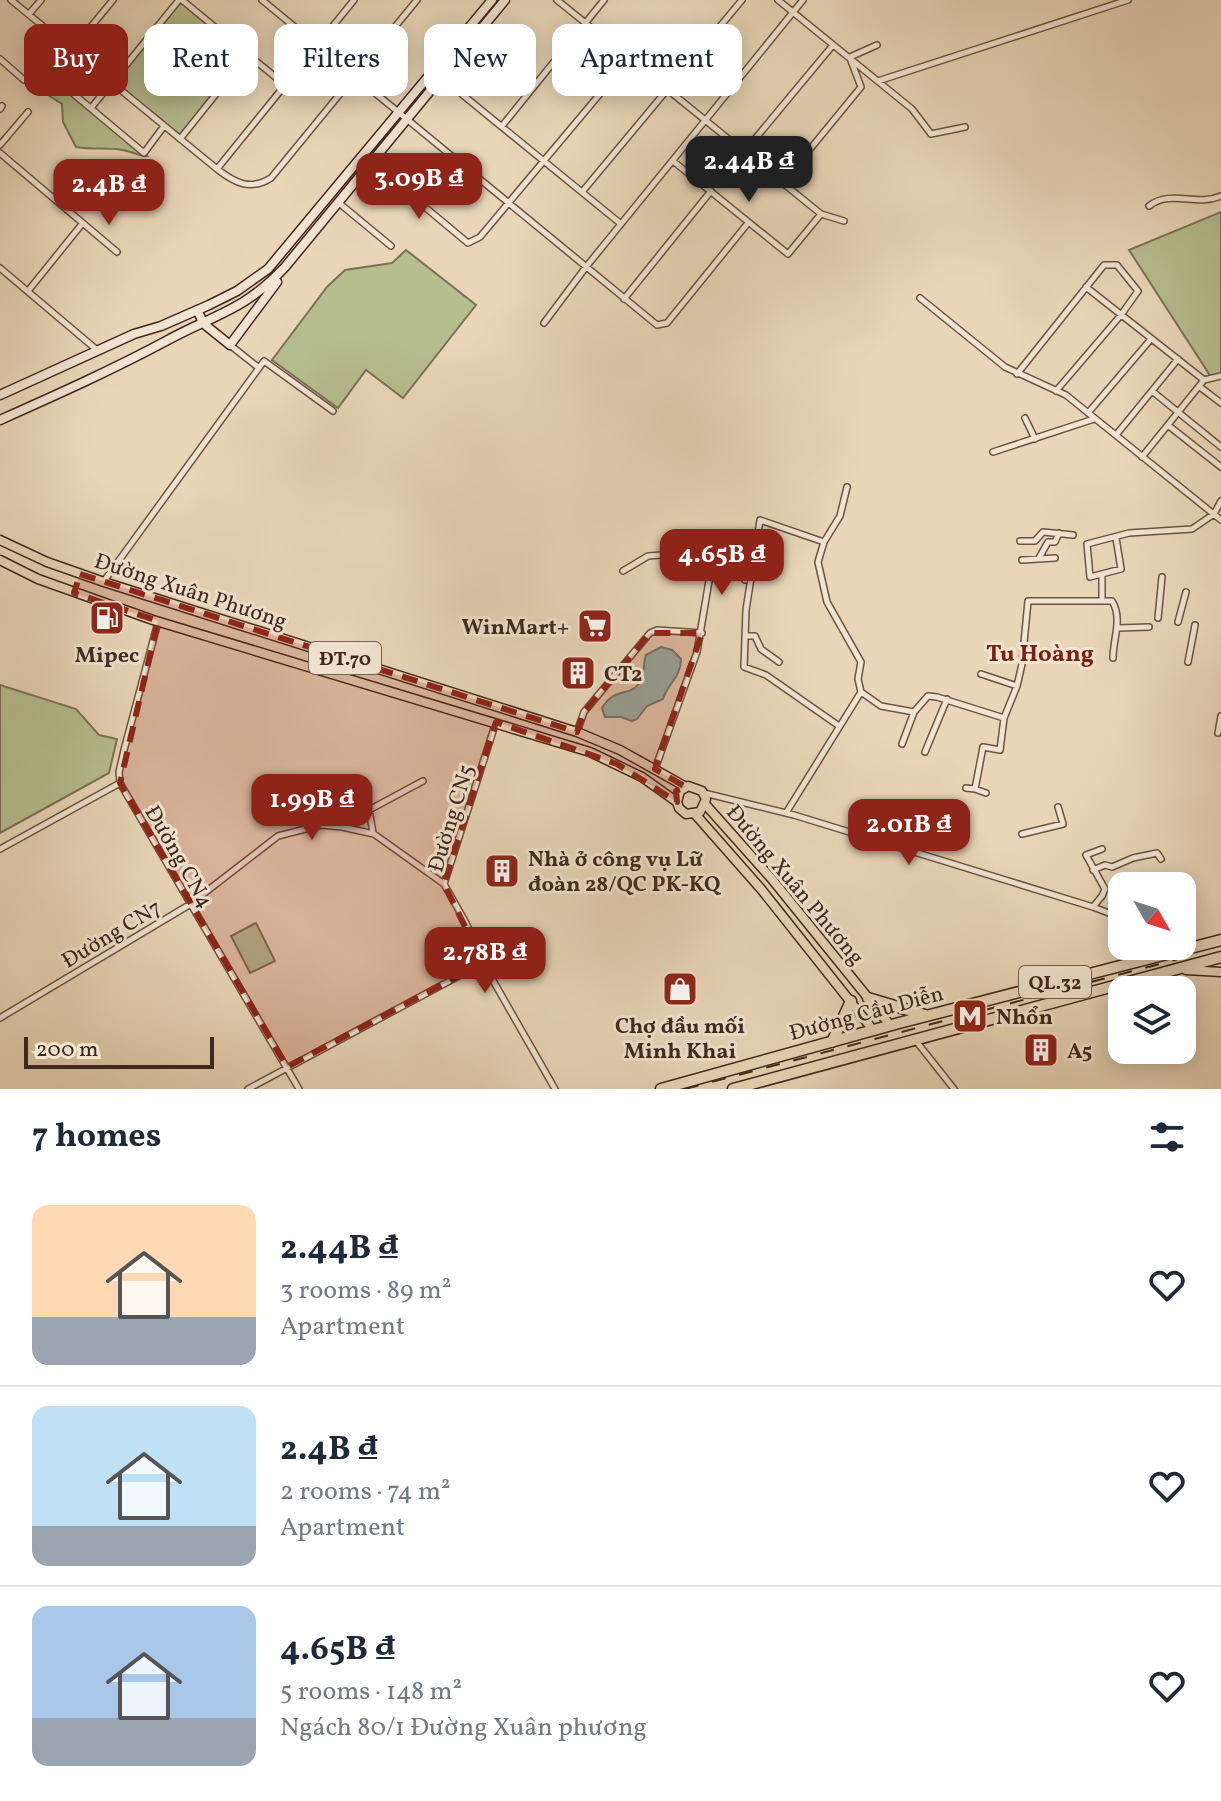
<!DOCTYPE html>
<html lang="en">
<head>
<meta charset="utf-8">
<style>
	:root { --surface:#fff; --page:#f6f6f7; --text:#1f2937; --muted:#747a83; --line:#e0e1e3; --accent:#8f2418 }
	body { margin:0; font-family:Vollkorn,serif; background:var(--page); color:var(--text); height:100vh; display:flex; flex-direction:column; font-size:30px; white-space:nowrap }
	* { box-sizing:border-box; margin:0 }
	p { font-size:26px; color:var(--muted) }
	.icon { flex:none; width:44px; height:44px; fill:none; stroke:currentColor; stroke-width:2; stroke-linecap:round; stroke-linejoin:round }
	.map { position:relative; height:1089px; overflow:hidden }
	.drawer { display:flex; flex-direction:column; background:var(--surface); flex:1 }
	.drawer>* { flex:none }
	.guide { position:absolute; left:24px; top:24px; width:800px; height:72px; display:flex; gap:16px }
	.needle { width:52px; rotate:129deg }
	.tools { position:absolute; left:1108px; top:872px; display:grid; gap:16px }
	.tools a { display:grid; place-items:center; width:88px; height:88px; border-radius:16px; background:var(--surface); box-shadow:0 4px 20px #0003; font-size:40px }
	.scale { position:absolute; left:24px; bottom:20px; width:190px; box-sizing:border-box; padding-left:8px; border:4px solid #41281c; border-top:0; font-size:22px; line-height:28px; white-space:nowrap; color:#41281c; -webkit-text-stroke:6px #f1e4d1; paint-order:stroke }
	.price { position:absolute; translate:-50% -68px; padding:0 18px; border-radius:16px; background:var(--accent); color:#fff; font-size:26px; line-height:52px; filter:drop-shadow(0 2px 4px #0008) }
	.price::after { content:''; position:absolute; left:50%; top:48px; width:24px; height:18px; margin-left:-12px; background:inherit; clip-path:polygon(0 0,100% 0,50% 100%) }
	.price.active { background:#222; color:#fff }
	ul { padding:0; list-style:none }
	li { display:flex; align-items:center; gap:24px; height:200px; padding:0 32px }
	li+li { border-top:2px solid var(--line) }
	li span { display:grid; place-items:center; flex:none; width:224px; height:160px; border-radius:16px; color:#555 }
	li>.icon { margin-inline-start:auto }
	span .icon { width:96px; height:96px; fill:#fffc; stroke-width:1 }
	li b { font-size:34px }
	h2 { display:flex; justify-content:space-between; align-items:center; height:96px; padding:0 32px; font-size:34px }
	.pill { padding:0 28px; border-radius:16px; background:var(--surface); box-shadow:0 4px 20px #0003; font-size:28px; line-height:72px }
	.pill.active { background:var(--accent); color:#fff }
	.map>svg:first-child { display:block }
	.green { fill:#b6be8f; stroke:#7c7356; stroke-width:2 }
	.water { fill:#97b9ad; stroke:#757f73; stroke-width:2 }
	.lines { fill:none; stroke-linecap:round; stroke-linejoin:round }
	.street-casing { stroke:#6b5443; stroke-width:8 }
	.secondary-casing { stroke:#41281c; stroke-width:11 }
	.primary-casing { stroke:#41281c; stroke-width:11 }
	.highway-casing { stroke:#41281c; stroke-width:13 }
	.street { stroke:#f1e4d1; stroke-width:5 }
	.secondary { stroke:#f1e4d1; stroke-width:8 }
	.primary { stroke:#e9d6b8; stroke-width:8 }
	.highway { stroke:#e9d6b8; stroke-width:10 }
	.rail { stroke:#41281c; stroke-width:2; stroke-dasharray:14 14; stroke-linecap:butt }
	.marked { fill:#8f2418; fill-opacity:0.2; stroke:#8f2418; stroke-width:6; stroke-dasharray:16 10; stroke-linejoin:round }
	.labels { text-anchor:middle; stroke-width:6; stroke-linejoin:round; paint-order:stroke }
	.shield { fill:#f1e4d1; stroke:#766052; stroke-width:2 }
	.shield-label { font-size:20px; font-weight:bold; fill:#41281c }
	.street-label { font-size:22px; fill:#41281c; stroke:#f1e4d1 }
	.poi-label { font-size:22px; font-weight:bold; fill:#41281c; stroke:#f1e4d1; text-anchor:start }
	.neighbourhood-label { font-size:24px; font-weight:bold; fill:#7a1f14; stroke:#f1e4d1 }
</style>
</head>
<body>
<div class="map">
<svg width="1221" height="1089" viewBox="0 0 1221 1089">
	<rect width="100%" height="100%" fill="#e9d6b8"/>
	<filter id="stains"><feTurbulence type="fractalNoise" baseFrequency=".0025" numOctaves="4"/><feColorMatrix values="0 0 0 0 .2 0 0 0 0 .09 0 0 0 0 .02 0 0 0 .5 -.17"/></filter>
	<radialGradient id="worn" r=".72"><stop offset=".6" stop-color="#630" stop-opacity="0"/><stop offset="1" stop-color="#630" stop-opacity=".3"/></radialGradient>
	<!-- green -->
	<path class="green" d="M 178,0 L 248,54 L 180,139 L 111,83 Z
		M 51,75 L 147,156 C 137,156 132,151 122,150 C 107,147 92,150 76,147 L 63,122 L 62,104 L 37,88 L 42,79 Z
		M 1221,212 L 1221,373 L 1211,377 L 1129,250 Z
		M 406,250 L 476,305 L 403,398 L 366,370 L 338,408 L 272,360 L 327,287 L 345,270 L 392,263 Z
		M 0,685 L 76,709 L 99,735 L 117,739 L 109,773 L 0,833 Z
		M 256,923 L 275,961 L 250,973 L 231,936 Z"/>
	<!-- water -->
	<path class="water" d="M 661,647 L 672,650 L 681,659 C 681,677 668,683 663,699 L 647,706 L 637,719 L 632,721 L 621,717 L 605,717 L 602,708 C 615,686 630,698 640,682 C 645,673 643,664 646,655 Z"/>
	<g class="lines">
		<defs>
			<path id="street" d="M 11,0 L 217,169 C 235,183 250,191 271,178 L 417,0
				M 182,0 L 285,85
				M 262,0 L 657,325 L 667,323 L 748,223
				M 557,0 L 821,214 L 844,221
				M 778,0 L 912,109 L 931,134 L 965,127
				M 29,14 L 41,0
				M 850,57 L 877,45
				M 0,59 L 24,80 L 42,79 L 51,75 L 113,0
				M 51,75 L 144,153 L 164,126
				M 442,78 L 621,224
				M 878,81 L 1128,0
				M 91,108 L 179,0
				M 0,109 L 2,106
				M 502,126 L 604,0
				M 180,139 L 248,54
				M 0,145 L 28,112
				M 745,151 L 833,45
				M 0,153 L 117,252
				M 673,161 L 788,254 L 821,214
				M 372,163 L 468,243 L 480,237 L 630,58
				M 217,169 L 354,0
				M 783,182 L 861,87 L 850,58
				M 582,192 L 742,0
				M 339,203 L 391,246
				M 1149,206 C 1171,189 1196,207 1221,196
				M 0,268 L 97,350
				M 1086,287 L 1204,380
				M 28,291 L 82,224
				M 920,298 L 1005,367 L 1066,395 L 1221,520
				M 624,299 L 711,191
				M 544,323 L 586,267 L 803,0
				M 230,345 L 259,368
				M 1017,374 L 1104,265 L 1117,265 L 1138,291 L 1121,315 L 1056,391
				M 1200,387 L 1221,403
				M 1152,391 L 1221,447
				M 1088,413 L 1151,339
				M 1025,418 L 1035,439
				M 1169,426 L 1221,467
				M 1116,435 L 1178,359
				M 993,452 L 1094,419
				M 1142,457 L 1204,380 L 1221,376
				M 1116,538 L 1121,569 L 1090,577 L 1087,544 L 1129,533 L 1192,529 L 1214,514 L 1221,501
				M 1020,541 L 1035,541 L 1043,532 L 1073,535
				M 824,542 L 840,516 L 847,487
				M 1039,558 L 1048,542 L 1055,542 L 1059,533
				M 1022,560 L 1055,558
				M 623,571 L 648,556 L 674,554 L 748,560
				M 745,580 L 750,541
				M 104,581 L 264,361 L 333,411
				M 1102,601 L 1102,574
				M 1158,618 L 1162,577
				M 158,622 L 124,750 L 119,772 L 120,783 L 299,1089
				M 1178,622 L 1186,592
				M 1118,628 L 1149,627
				M 745,636 L 755,636 L 761,649 L 779,662
				M 1188,662 L 1195,625
				M 981,674 L 1017,686
				M 861,692 L 881,706 L 914,712 L 928,696 L 937,697 L 1004,718
				M 839,726 L 766,675 L 744,667 L 746,610 L 760,520 L 824,542 L 818,562 L 827,602 L 861,662 L 858,679 L 861,692
				M 577,732 L 584,712 L 650,633 L 657,630 L 702,633
				M 1218,733 L 1221,716
				M 902,744 L 914,712
				M 925,752 L 947,699
				M 655,769 L 697,652 L 713,557
				M 966,788 L 975,789 L 983,747 L 1000,750 L 1004,718 L 1017,686 L 1022,664 L 1028,601 L 1112,601 C 1123,619 1113,638 1113,658
				M 975,789 L 986,793
				M 704,793 L 794,815 L 1093,907 L 1122,918
				M 786,813 L 861,692
				M 373,833 L 369,810 L 423,781
				M 1022,834 L 1063,824 L 1058,807
				M 0,849 L 120,783
				M 1093,870 L 1105,865 L 1112,867 L 1133,858 L 1157,853 L 1161,859
				M 444,884 L 496,722
				M 1093,907 L 1102,896 L 1105,889 L 1086,855 L 1102,849
				M 1110,913 L 1122,903
				M 0,1018 L 189,905 L 278,836 L 321,825 L 342,827 L 374,834 L 444,884 L 466,923 L 483,963 L 555,1089
				M 916,1041 L 954,1089
				M 248,1089 L 483,963"/>
			<path id="secondary" d="M 197,310 L 204,324 L 230,345 L 277,282
				M 0,395 L 134,334 L 161,326 L 209,305 L 237,291 L 268,269 L 492,0
				M 0,420 C 56,395 112,370 166,341 C 215,314 244,311 285,267 L 505,0"/>
			<path id="primary" d="M 0,540 L 47,562 L 104,582 L 577,732 L 620,750 L 686,787
				M 0,560 L 38,579 L 153,620 L 590,752 L 642,777 L 677,802 L 679,808 L 686,814 L 700,812 L 706,799 L 702,791 L 688,786 L 680,791 L 677,802
				M 705,804 L 771,878 L 890,1025
				M 695,814 L 761,889 L 873,1030
				M 1186,970 L 1221,972"/>
			<path id="highway" d="M 868,998 L 925,1015
				M 832,1042 L 851,1001
				M 661,1089 L 899,1023 L 1221,940
				M 733,1089 L 1221,957"/>
		</defs>
		<!-- street casing -->
		<use href="#street" class="street-casing"/>
		<!-- secondary casing -->
		<use href="#secondary" class="secondary-casing"/>
		<!-- primary casing -->
		<use href="#primary" class="primary-casing"/>
		<!-- highway casing -->
		<use href="#highway" class="highway-casing"/>
		<!-- street -->
		<use href="#street" class="street"/>
		<!-- secondary -->
		<use href="#secondary" class="secondary"/>
		<!-- primary -->
		<use href="#primary" class="primary"/>
		<!-- highway -->
		<use href="#highway" class="highway"/>
		<!-- rail -->
		<path class="rail" d="M 685,1089 L 1190,956"/>
	</g>
	<!-- marked area -->
	<path class="marked" d="M 80,574 L 577,732 L 584,712 L 650,633 L 702,633 L 655,769 L 686,787 L 676,791 L 677,802 L 617,764 L 496,722 L 444,884 L 483,963 L 287,1067 L 120,783 L 158,621 L 74,593 Z"/>
	<!-- icons -->
	<defs>
		<symbol id="fuel-square" viewBox="-11 -11 22 22"><rect x="-9" y="-9" width="18" height="18" rx="4" fill="#8f2418" stroke="#f1e4d1"/><path d="M-5.5-6h7V0h2V4h1.3V-2.5L3-4.5l.8-.8L6-3V5H2.5V1h-1V6h-7ZM-4.2-4.7v3.2H.2V-4.7Z" fill="#fff"/></symbol>
		<symbol id="supermarket-square" viewBox="-11 -11 22 22"><rect x="-9" y="-9" width="18" height="18" rx="4" fill="#8f2418" stroke="#f1e4d1"/><path d="M-6-5.5h2.5l.6 2H6L4.5 2H-2.5L-4.4-4H-6ZM-1.5 3.2a1.3 1.3 0 1 0 .1 0ZM3 3.2a1.3 1.3 0 1 0 .1 0Z" fill="#fff"/></symbol>
		<symbol id="building-square" viewBox="-11 -11 22 22"><rect x="-9" y="-9" width="18" height="18" rx="4" fill="#8f2418" stroke="#f1e4d1"/><path d="M-4-6H4V6H1V3H-1V6H-4ZM-2.5-4.3h1.7v1.8h-1.7ZM.8-4.3h1.7v1.8H.8ZM-2.5-1h1.7V.8h-1.7ZM.8-1h1.7V.8H.8Z" fill="#fff"/></symbol>
		<symbol id="shop-square" viewBox="-11 -11 22 22"><rect x="-9" y="-9" width="18" height="18" rx="4" fill="#8f2418" stroke="#f1e4d1"/><path d="M-5-2.5h2.3a2.7 3.5 0 0 1 5.4 0H5L5.5 6h-11ZM-1.5-2.5h3a1.5 2.3 0 0 0-3 0Z" fill="#fff"/></symbol>
		<symbol id="metro-square" viewBox="-11 -11 22 22"><rect x="-9" y="-9" width="18" height="18" rx="4" fill="#8f2418" stroke="#f1e4d1"/><path d="M-5.5 5V-5H-3L0 0L3-5H5.5V5H3V-.5L0 4L-3-.5V5Z" fill="#fff"/></symbol>
	</defs>
	<g fill-rule="evenodd">
		<use href="#fuel-square" x="87" y="598" width="40" height="40"/>
		<use href="#supermarket-square" x="575" y="606" width="40" height="40"/>
		<use href="#building-square" x="558" y="653" width="40" height="40"/>
		<use href="#building-square" x="482" y="851" width="40" height="40"/>
		<use href="#shop-square" x="660" y="969" width="40" height="40"/>
		<use href="#metro-square" x="950" y="996" width="40" height="40"/>
		<use href="#building-square" x="1021" y="1030" width="40" height="40"/>
	</g>
	<g class="labels">
		<!-- shield labels -->
		<g class="shield">
			<rect x="309" y="642" width="72" height="32" rx="6"/>
			<rect x="1019" y="966" width="72" height="32" rx="6"/>
		</g>
		<g class="shield-label">
			<text x="345" y="665">ĐT.70</text>
			<text x="1055" y="989">QL.32</text>
		</g>
		<!-- street labels -->
		<g class="street-label">
			<text transform="translate(191 590) rotate(18)" y="8">Đường Xuân Phương</text>
			<text transform="translate(450 818) rotate(-73)" y="8">Đường CN5</text>
			<text transform="translate(180 856) rotate(60)" y="8">Đường CN4</text>
			<text transform="translate(796 884) rotate(50)" y="8">Đường Xuân Phương</text>
			<text transform="translate(111 933) rotate(-31)" y="8">Đường CN7</text>
			<text transform="translate(866 1012) rotate(-15)" y="8">Đường Cầu Diễn</text>
		</g>
		<!-- poi labels -->
		<g class="poi-label">
			<text x="569" y="634" text-anchor="end">WinMart+</text>
			<text x="107" y="662" text-anchor="middle">Mipec</text>
			<text x="604" y="681">CT2</text>
			<text x="528" y="866">Nhà ở công vụ Lữ<tspan x="528" dy="25">đoàn 28/QC PK-KQ</tspan></text>
			<text x="996" y="1024">Nhổn</text>
			<text x="680" y="1033" text-anchor="middle">Chợ đầu mối<tspan x="680" dy="25">Minh Khai</tspan></text>
			<text x="1067" y="1058">A5</text>
		</g>
		<!-- neighbourhood labels -->
		<g class="neighbourhood-label">
			<text x="1040" y="661">Tu Hoàng</text>
		</g>
	</g>
	<rect width="100%" height="100%" filter="url(#stains)"/>
	<rect width="100%" height="100%" fill="url(#worn)"/>
</svg>
<div class="tools">
<a><svg class="needle" viewBox="-14 -14 28 28"><path d="M0-13l5 13h-10z" fill="#e53935"/><path d="M0 13l5-13h-10z" fill="#747a83"/></svg></a>
<a><svg class="icon" aria-label="layers" viewBox="0 0 24 24"><path d="M12 4l9 5-9 5-9-5zM3 14l9 5 9-5"/></svg></a>
</div>
<div class="scale">200 m</div>
<b class="price active" style="left:749px;top:204px">2.44B ₫</b>
<b class="price" style="left:419px;top:221px">3.09B ₫</b>
<b class="price" style="left:109px;top:227px">2.4B ₫</b>
<b class="price" style="left:722px;top:597px">4.65B ₫</b>
<b class="price" style="left:312px;top:842px">1.99B ₫</b>
<b class="price" style="left:909px;top:867px">2.01B ₫</b>
<b class="price" style="left:485px;top:995px">2.78B ₫</b>
<div class="guide">
<a class="pill active">Buy</a>
<a class="pill">Rent</a>
<a class="pill">Filters</a>
<a class="pill">New</a>
<a class="pill">Apartment</a>
</div>
</div>
<section class="drawer">
<h2>7 homes<svg class="icon" aria-label="filters" viewBox="0 0 24 24"><path d="M4 7h16M4 17h16"/><circle cx="9" cy="7" r="2"/><circle cx="15" cy="17" r="2"/></svg></h2>
<ul>
<li><span style="background:linear-gradient(#ffd9b3 70%,#9aa5b1 0)"><svg class="icon" aria-label="home" viewBox="0 0 24 24"><path d="M3 11l9-7 9 7M6 9v11h12V9"/></svg></span><div><b>2.44B ₫</b><p>3 rooms · 89 m²</p><p>Apartment</p></div><svg class="icon" aria-label="heart" viewBox="0 0 24 24"><path d="M12 20l-8-8c-3-5 5-10 8-4 3-6 11-1 8 4z"/></svg></li>
<li><span style="background:linear-gradient(#bfe0f5 75%,#9aa5b1 0)"><svg class="icon" aria-label="home" viewBox="0 0 24 24"><path d="M3 11l9-7 9 7M6 9v11h12V9"/></svg></span><div><b>2.4B ₫</b><p>2 rooms · 74 m²</p><p>Apartment</p></div><svg class="icon" aria-label="heart" viewBox="0 0 24 24"><path d="M12 20l-8-8c-3-5 5-10 8-4 3-6 11-1 8 4z"/></svg></li>
<li><span style="background:linear-gradient(#a9c7e8 70%,#9aa5b1 0)"><svg class="icon" aria-label="home" viewBox="0 0 24 24"><path d="M3 11l9-7 9 7M6 9v11h12V9"/></svg></span><div><b>4.65B ₫</b><p>5 rooms · 148 m²</p><p>Ngách 80/1 Đường Xuân phương</p></div><svg class="icon" aria-label="heart" viewBox="0 0 24 24"><path d="M12 20l-8-8c-3-5 5-10 8-4 3-6 11-1 8 4z"/></svg></li>
</ul>
</section>
</body>
</html>
